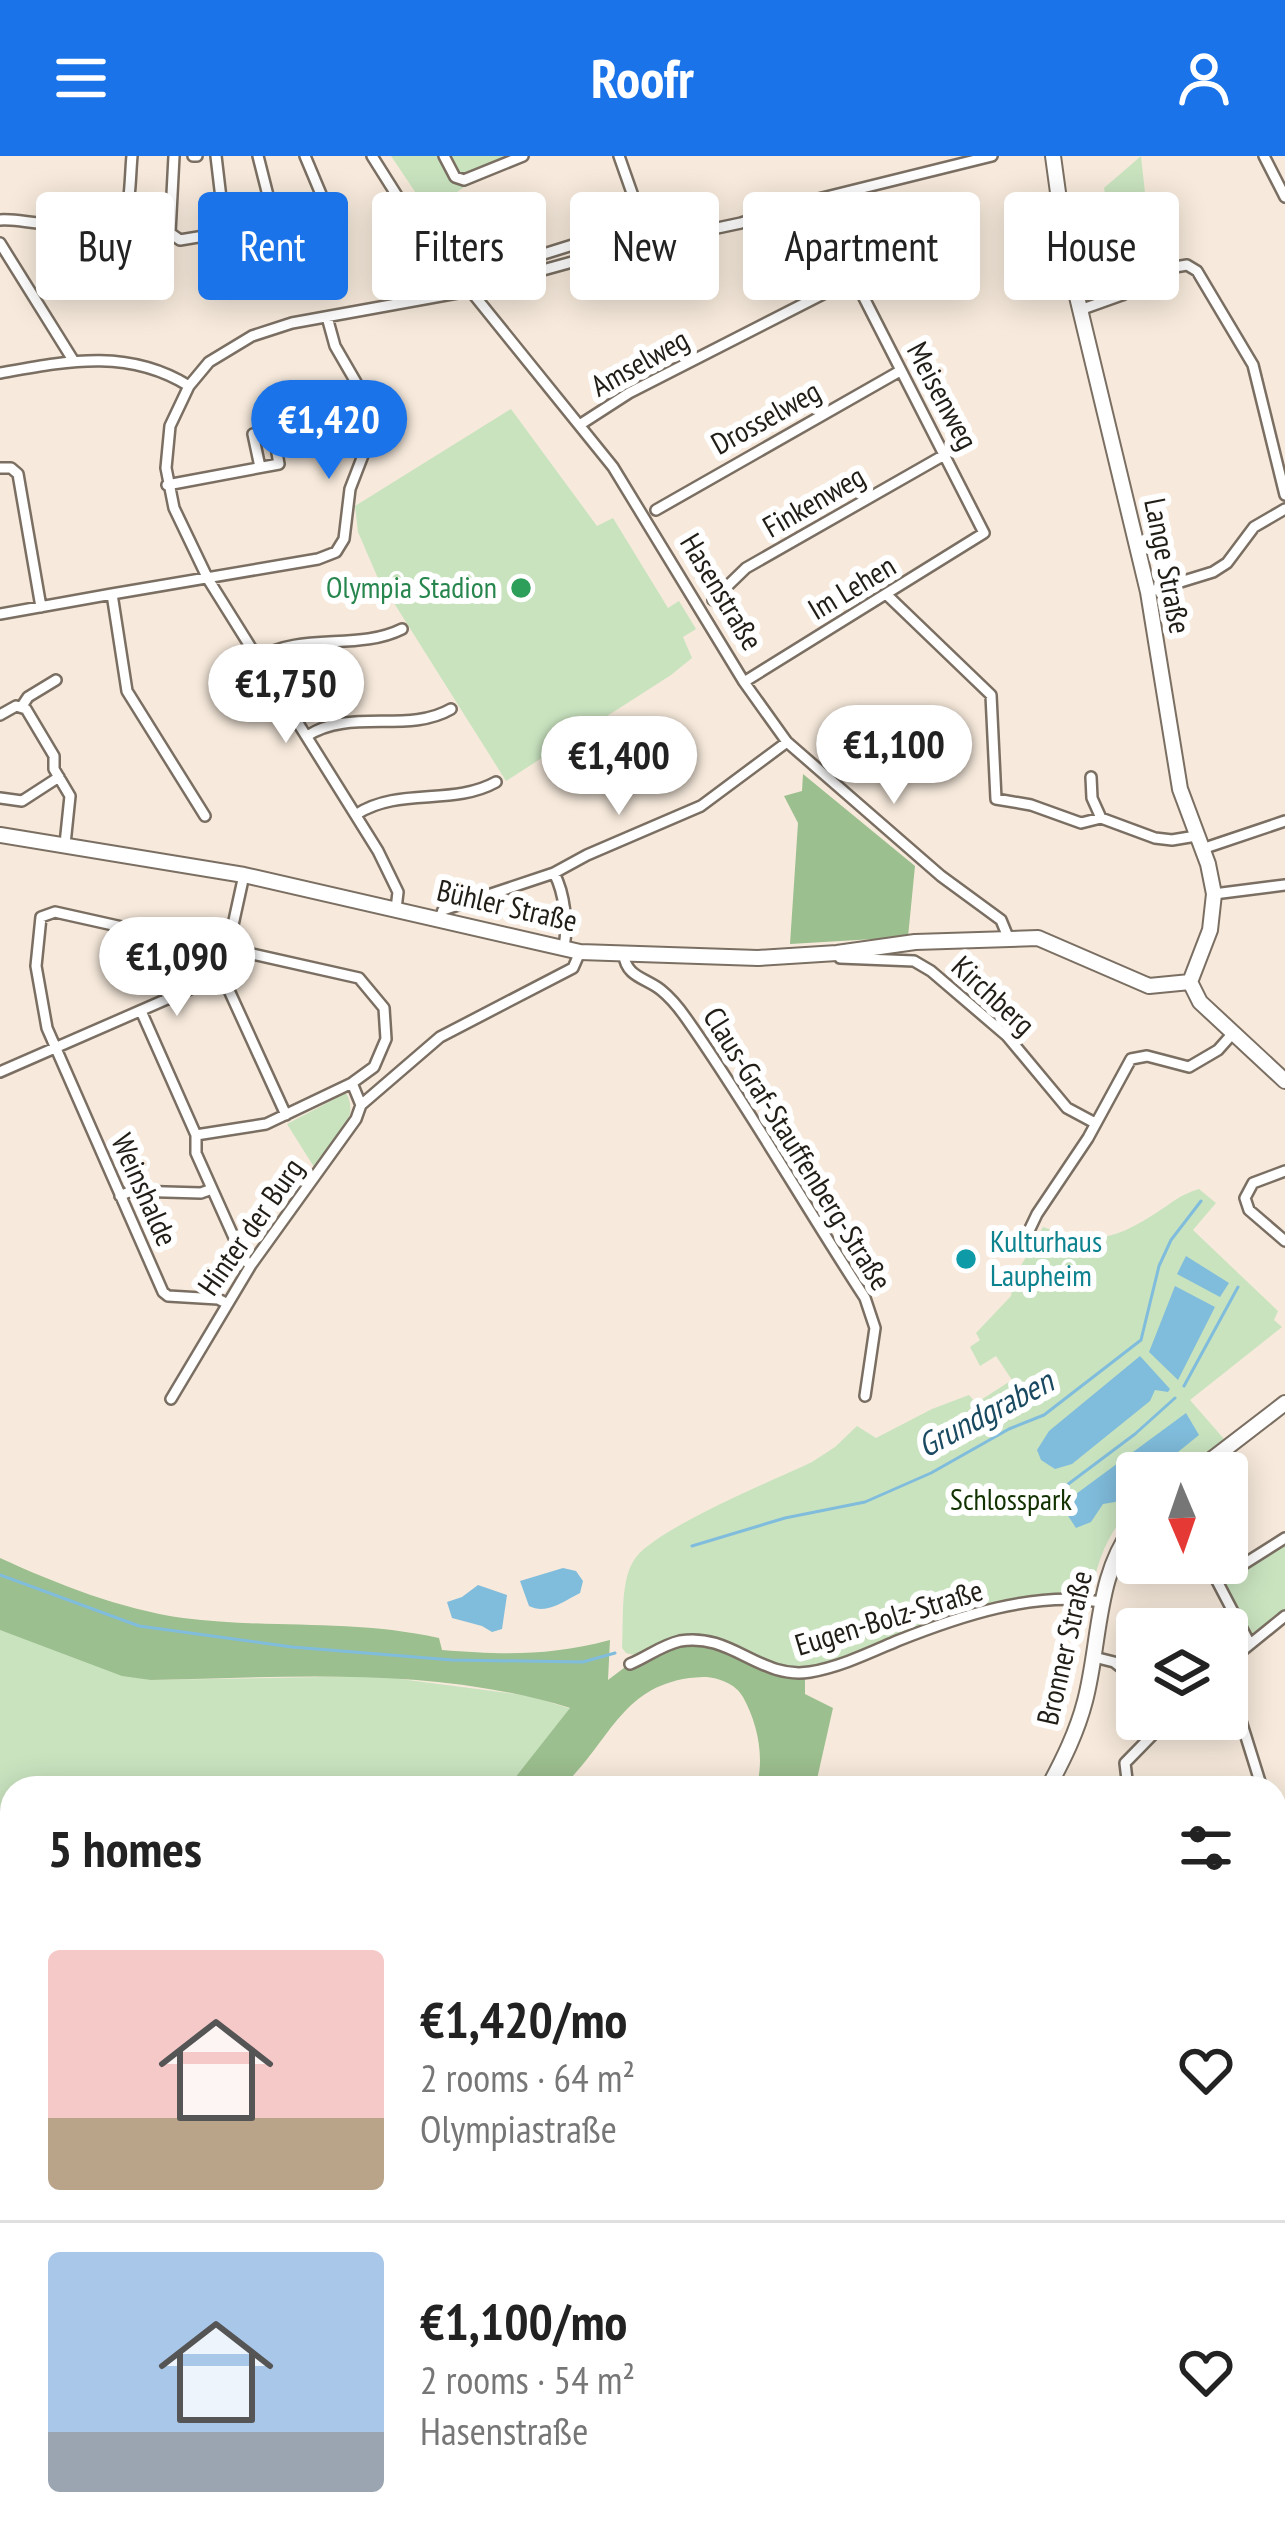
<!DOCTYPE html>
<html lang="en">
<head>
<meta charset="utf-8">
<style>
	:root { --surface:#fff; --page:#f2f2f2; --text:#222; --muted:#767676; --line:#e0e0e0; --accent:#1a73e8 }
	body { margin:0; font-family:"PT Sans Narrow",sans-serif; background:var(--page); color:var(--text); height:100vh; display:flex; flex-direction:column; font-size:45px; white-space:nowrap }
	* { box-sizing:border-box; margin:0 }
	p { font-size:39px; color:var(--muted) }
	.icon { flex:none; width:66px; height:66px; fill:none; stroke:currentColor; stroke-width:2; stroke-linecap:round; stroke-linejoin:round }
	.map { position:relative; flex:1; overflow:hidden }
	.side { position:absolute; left:0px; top:1620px; width:1287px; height:771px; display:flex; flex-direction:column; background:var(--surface); border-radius:36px 36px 0 0; box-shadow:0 6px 30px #0003 }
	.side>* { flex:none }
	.top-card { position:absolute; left:36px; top:36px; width:1215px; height:108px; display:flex; gap:24px }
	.needle { width:78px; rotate:178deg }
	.tools { position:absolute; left:1116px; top:1296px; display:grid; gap:24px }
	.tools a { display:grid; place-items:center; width:132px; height:132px; border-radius:12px; background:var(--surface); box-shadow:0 6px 30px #0003; font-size:60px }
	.price { position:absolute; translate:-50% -102px; padding:0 27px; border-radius:42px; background:#fff; color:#222; font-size:39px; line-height:78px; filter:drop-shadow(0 3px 6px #0008) }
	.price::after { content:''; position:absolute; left:50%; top:72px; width:36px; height:27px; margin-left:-18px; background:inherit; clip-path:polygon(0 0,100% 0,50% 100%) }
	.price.on { background:var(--accent); color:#fff }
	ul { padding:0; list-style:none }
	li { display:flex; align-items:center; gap:36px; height:300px; padding:0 48px }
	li+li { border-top:3px solid var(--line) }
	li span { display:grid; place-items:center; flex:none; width:336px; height:240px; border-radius:12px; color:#555 }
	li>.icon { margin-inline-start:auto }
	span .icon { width:144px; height:144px; fill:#fffc; stroke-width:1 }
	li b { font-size:51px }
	h2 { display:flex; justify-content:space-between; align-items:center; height:144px; padding:0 48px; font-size:51px }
	.tag { padding:0 42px; border-radius:12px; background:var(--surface); box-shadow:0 6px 30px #0003; font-size:42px; line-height:108px }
	.tag.on { background:var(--accent); color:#fff }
	header { display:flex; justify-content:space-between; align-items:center; height:156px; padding:0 48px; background:var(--accent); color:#fff; font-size:54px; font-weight:800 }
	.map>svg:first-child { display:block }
	.green { fill:#c9e3bf }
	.forest { fill:#9cbf8f }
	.water { fill:#80bcdc }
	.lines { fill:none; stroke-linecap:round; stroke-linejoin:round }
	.stream { stroke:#80bcdc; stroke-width:3 }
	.street-casing { stroke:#7a6f62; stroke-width:14 }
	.secondary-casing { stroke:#7a6f62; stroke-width:18 }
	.street { stroke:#fff; stroke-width:9 }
	.secondary { stroke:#fff; stroke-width:14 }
	.leisure-dot { fill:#2e9e5b; stroke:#fff; stroke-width:4.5 }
	.culture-dot { fill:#0f9aa8; stroke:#fff; stroke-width:4.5 }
	.labels { text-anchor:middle; stroke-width:12; stroke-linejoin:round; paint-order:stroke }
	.street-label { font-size:30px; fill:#211d17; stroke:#fff }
	.leisure-label { font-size:30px; fill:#27864d; stroke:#fff; text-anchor:end }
	.culture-label { font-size:30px; fill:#0d838f; stroke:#fff; text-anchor:start }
	.park-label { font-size:30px; fill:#123301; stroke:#fff }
	.water-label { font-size:33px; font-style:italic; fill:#1a4a61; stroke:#fff }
</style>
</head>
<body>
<header><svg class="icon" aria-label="menu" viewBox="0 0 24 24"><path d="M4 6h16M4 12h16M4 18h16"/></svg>Roofr<svg class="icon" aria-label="person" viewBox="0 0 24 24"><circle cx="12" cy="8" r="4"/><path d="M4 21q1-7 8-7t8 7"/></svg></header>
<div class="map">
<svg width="1285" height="2390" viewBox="0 0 1285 2390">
	<rect width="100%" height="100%" fill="#f7eadc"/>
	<!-- green -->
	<path class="green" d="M 391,0 L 512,0 L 468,16 L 463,32 L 428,55 Z
		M 1141,0 L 1145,37 L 1109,62 L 1104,32 Z
		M 511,253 L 597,370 L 613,362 L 668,452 L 679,445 L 696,473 L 683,481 L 692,502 L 671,519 L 506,625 L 377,420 L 358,376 L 355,350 Z
		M 346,937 C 362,964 330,990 314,1011 L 287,968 Z
		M 1199,1033 L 1216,1047 L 1193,1074 L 1278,1155 L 1274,1164 L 1282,1171 L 1190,1244 L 1224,1283 L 1179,1317 L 1137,1317 L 1137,1349 C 1107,1373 1098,1405 1090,1441 C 993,1430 908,1490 817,1512 C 798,1516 645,1503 626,1497 L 622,1492 C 624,1466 619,1421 637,1400 C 662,1370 772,1325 812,1306 L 835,1291 L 857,1270 L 876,1282 L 932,1253 L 969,1239 L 976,1247 L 1012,1224 L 996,1200 L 980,1210 L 970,1191 L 980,1184 L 976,1177 L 1011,1140 L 1014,1122 L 1043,1071 C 1092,1088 1113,1085 1156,1057 C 1172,1047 1179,1039 1199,1033 Z
		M 1285,1388 L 1285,1455 L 1250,1479 L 1221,1426 Z
		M 0,1474 L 151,1524 L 377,1520 L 531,1540 L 571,1553 L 507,1632 L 12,1632 L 12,1803 L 0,1805 Z
		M 1285,2311 L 1285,2390 L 1092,2390 L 1118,2379 L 1275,2379 L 1275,2315 Z"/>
	<!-- forest -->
	<path class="forest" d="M 803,618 L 915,710 L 908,781 L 790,788 L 798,667 L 784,640 L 802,635 Z
		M 0,1402 C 57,1428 120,1453 183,1462 C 269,1473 352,1463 439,1482 L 442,1494 C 504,1499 549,1500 610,1484 L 608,1524 L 641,1499 L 705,1481 L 722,1484 L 769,1511 L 805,1522 L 805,1538 L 833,1552 L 815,1632 L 756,1632 C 765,1603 758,1568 743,1541 C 736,1528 718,1521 703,1521 C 622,1524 612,1585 561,1632 L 507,1632 L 570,1552 C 435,1510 291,1521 151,1524 L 122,1520 L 0,1474 Z"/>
	<!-- water -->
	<path class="water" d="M 1186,1100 L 1229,1127 L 1220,1141 L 1177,1118 Z
		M 1175,1130 L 1215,1151 L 1178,1224 L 1149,1196 Z
		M 1140,1200 L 1170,1233 L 1168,1236 L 1155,1234 L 1150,1245 L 1072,1308 L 1055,1313 L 1041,1304 L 1037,1294 L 1049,1275 Z
		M 1186,1257 L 1199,1279 L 1152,1317 L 1137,1317 L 1137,1329 L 1115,1346 L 1103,1348 L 1091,1366 L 1076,1372 L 1061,1349 Z
		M 563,1412 L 576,1415 L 583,1425 L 580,1437 C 564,1445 547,1459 529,1450 L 520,1425 Z
		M 478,1429 L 507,1439 L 502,1473 L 492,1476 L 482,1470 L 452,1462 L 447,1446 L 462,1441 Z"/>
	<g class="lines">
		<!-- stream -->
		<path class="stream" d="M 1184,1230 L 1238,1131
			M 1039,1350 L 1135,1278 L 1175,1242
			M 692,1390 L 785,1362 L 865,1346 L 931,1317 L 1009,1273 L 1044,1259 L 1141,1184 L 1159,1110 L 1171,1084 L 1201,1045
			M 0,1419 L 139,1470 L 292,1491 L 452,1504 L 583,1506 L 615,1497"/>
		<defs>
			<path id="street" d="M 174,0 L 170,77 L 180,84 L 318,61 L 326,50 L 305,0
				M 193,0 L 197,0
				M 216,0 L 225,76
				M 258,0 L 275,67
				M 372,0 L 401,46 L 470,134 L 613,311 L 744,526 L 787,586 L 941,720 L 1001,764 L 1008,781
				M 444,0 L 455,21 L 464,24 L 523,0
				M 1264,0 L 1285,41
				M 0,64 C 24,61 111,85 122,67 C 131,51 130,19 132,0
				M 0,87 L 73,204
				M 509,124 L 507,115 L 515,107 L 630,71 L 638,54 L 619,0
				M 1080,154 L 1122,139 L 1175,111 L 1187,109 L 1197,115 L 1253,209 L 1285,339
				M 0,217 C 67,205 128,192 189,230
				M 581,268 L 629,237 L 827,136 L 853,128 L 860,134 L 984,377 L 744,526
				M 0,312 L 11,312 L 18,318 L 41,451
				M 167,329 L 279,308 L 273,275 L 253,278 L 260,311
				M 656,354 L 900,215
				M 1148,436 L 1213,416 L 1227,407 L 1254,371 L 1285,353
				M 887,439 L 991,539 L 996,643 L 1031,649 L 1081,667 L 1101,662 L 1155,682 L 1172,684 L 1196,680
				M 713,444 L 746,412 L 946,298
				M 0,458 L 112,438
				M 259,502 C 301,476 358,495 402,473
				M 22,550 L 28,541 L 56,524
				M 0,559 L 16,550 L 26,553 L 54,600 L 54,613 L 70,640 L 65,688
				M 307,580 C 350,552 408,578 451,553
				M 1091,621 L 1092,642 L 1101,662
				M 0,642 L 22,645 L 59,621
				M 357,658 C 399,631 453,650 496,626
				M 205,660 L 127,535 L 112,438 L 318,403 L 336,396 L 344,383 L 350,333 L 372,276 L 373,264 L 368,247 L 335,190 L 327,161
				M 1202,693 L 1285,665
				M 1214,738 L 1285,729
				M 396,753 L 398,736 L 378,695 L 208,423 L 174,352 L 166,312 L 170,270 L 189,230 L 209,206 L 252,180 L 292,167 L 463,136 L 623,92 L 741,67 L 814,44 L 992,0
				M 440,763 L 443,754 L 554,717
				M 564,792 C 568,769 565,738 554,717 L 587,699 L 701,650 L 787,586
				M 838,798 L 840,802 L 914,805 L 931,815 L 1007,880 L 1067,952 L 1095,967
				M 624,799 C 626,821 646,822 661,834 C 671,842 679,852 686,862 C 750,953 804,1049 865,1142 L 875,1172 L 865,1240
				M 222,819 L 286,959
				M 168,843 C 159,823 162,788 149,777 L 55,756 L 41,761 L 36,810 L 47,872 L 163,1136 L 168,1140 L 218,1143 L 226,1147
				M 141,855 L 196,979 L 196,997 L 244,1104 L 251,1109
				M 0,916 L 222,819 L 244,719
				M 361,949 L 440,881 L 573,812 L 580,796
				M 196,979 L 266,968 L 352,927 L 374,911 L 386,883 L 384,852 L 359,822 L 230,793
				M 1285,1015 L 1253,1027 L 1245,1042 L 1249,1054 L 1285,1085
				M 120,1040 L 131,1035 L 201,1037 L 212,1033
				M 1026,1081 L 1037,1058 L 1088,982 L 1131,903 L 1147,900 L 1189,911 L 1218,894 L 1234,876
				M 171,1243 L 251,1109 L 356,963 L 361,949 L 352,927
				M 1250,1488 L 1217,1425 L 1285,1382
				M 1094,1501 L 1114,1506 L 1137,1524
				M 1227,1507 L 1285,1460
				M 630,1508 C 647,1501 662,1489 680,1485 C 731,1476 760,1524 810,1516 C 840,1511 869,1497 897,1485 C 960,1460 1033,1435 1102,1446
				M 1227,1520 L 1262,1632
				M 1128,1632 L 1125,1607 L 1168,1563
				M 1275,1673 L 1285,1705
				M 1275,1733 L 1285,1728
				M 0,1872 L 12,1872
				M 1275,1984 L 1285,1979
				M 0,2094 L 4,2089 L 3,1999 L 6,1983
				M 0,2199 L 12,2210
				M 1275,2310 L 1285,2306
				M 0,2367 L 12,2367
				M 21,2379 L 22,2390
				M 104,2379 L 105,2390
				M 378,2379 L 378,2390
				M 671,2379 L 681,2390
				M 803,2379 L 806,2390
				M 982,2379 L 985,2390
				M 1080,2390 L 1106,2379"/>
			<path id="secondary" d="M 1053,0 L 1066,95 L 1148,436 L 1180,633 L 1208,708 L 1214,738 L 1210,774 L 1190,826
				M 0,679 L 244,719 L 580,796 L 758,802 L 837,797 L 915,786 L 1038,782 L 1149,830 L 1190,826
				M 1190,826 L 1200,846 L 1285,925
				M 1194,1317 L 1285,1247
				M 1048,1632 C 1063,1604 1077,1576 1085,1545 C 1101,1484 1095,1417 1137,1366
				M 624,2390 L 632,2379"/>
		</defs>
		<!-- street casing -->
		<use href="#street" class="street-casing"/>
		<!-- secondary casing -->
		<use href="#secondary" class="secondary-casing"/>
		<!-- street -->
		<use href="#street" class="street"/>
		<!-- secondary -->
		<use href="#secondary" class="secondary"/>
	</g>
	<!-- markers -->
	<circle class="leisure-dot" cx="521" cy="432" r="12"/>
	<circle class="culture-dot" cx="966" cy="1103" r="12"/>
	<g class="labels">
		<!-- street labels -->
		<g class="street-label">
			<text transform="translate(640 207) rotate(-29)" y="10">Amselweg</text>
			<text transform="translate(942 240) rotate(62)" y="10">Meisenweg</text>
			<text transform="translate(766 262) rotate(-29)" y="10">Drosselweg</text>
			<text transform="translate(814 346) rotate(-30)" y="10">Finkenweg</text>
			<text transform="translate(1167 410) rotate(79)" y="10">Lange Straße</text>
			<text transform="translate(852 432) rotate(-31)" y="10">Im Lehen</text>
			<text transform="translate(721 436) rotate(59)" y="10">Hasenstraße</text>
			<text transform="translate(507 750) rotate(13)" y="10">Bühler Straße</text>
			<text transform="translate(993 840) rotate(43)" y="10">Kirchberg</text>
			<text transform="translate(797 993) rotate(58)" y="10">Claus-Graf-Stauffenberg-Straße</text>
			<text transform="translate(144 1034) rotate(66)" y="10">Weinshalde</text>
			<text transform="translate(251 1071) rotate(-55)" y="10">Hinter der Burg</text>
			<text transform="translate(889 1462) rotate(-17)" y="10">Eugen-Bolz-Straße</text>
			<text transform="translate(1065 1492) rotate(-77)" y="10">Bronner Straße</text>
		</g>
		<!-- leisure labels -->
		<g class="leisure-label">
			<text x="497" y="442">Olympia Stadion</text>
		</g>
		<!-- culture labels -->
		<g class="culture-label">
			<text x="990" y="1096">Kulturhaus<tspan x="990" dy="34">Laupheim</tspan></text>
		</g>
		<!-- park labels -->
		<g class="park-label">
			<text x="1011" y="1354">Schlosspark</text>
		</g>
		<!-- water labels -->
		<g class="water-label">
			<text transform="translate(985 1257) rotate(-28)" y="12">Grundgraben</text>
		</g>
	</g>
</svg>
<div class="tools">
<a><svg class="needle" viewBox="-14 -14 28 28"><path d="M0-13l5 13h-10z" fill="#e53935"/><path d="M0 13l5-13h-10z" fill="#767676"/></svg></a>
<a><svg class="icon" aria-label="layers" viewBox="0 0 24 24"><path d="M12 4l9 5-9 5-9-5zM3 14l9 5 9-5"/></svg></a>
</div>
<b class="price on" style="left:329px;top:326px">€1,420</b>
<b class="price" style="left:286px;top:590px">€1,750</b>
<b class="price" style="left:894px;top:651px">€1,100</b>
<b class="price" style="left:619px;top:662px">€1,400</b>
<b class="price" style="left:177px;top:863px">€1,090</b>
<div class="top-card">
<a class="tag">Buy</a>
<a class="tag on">Rent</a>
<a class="tag">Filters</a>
<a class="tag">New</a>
<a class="tag">Apartment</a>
<a class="tag">House</a>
</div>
<section class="side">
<h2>5 homes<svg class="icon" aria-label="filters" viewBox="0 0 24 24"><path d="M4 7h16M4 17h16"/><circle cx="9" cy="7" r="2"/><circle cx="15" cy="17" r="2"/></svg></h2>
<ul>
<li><span style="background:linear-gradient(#f6c9c9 70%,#b9a48a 0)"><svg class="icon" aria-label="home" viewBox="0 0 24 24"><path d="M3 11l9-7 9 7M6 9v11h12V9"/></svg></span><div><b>€1,420/mo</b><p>2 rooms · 64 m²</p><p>Olympiastraße</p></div><svg class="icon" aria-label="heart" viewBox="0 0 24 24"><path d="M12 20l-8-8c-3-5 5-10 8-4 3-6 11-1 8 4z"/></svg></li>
<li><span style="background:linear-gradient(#a9c7e8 75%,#9aa5b1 0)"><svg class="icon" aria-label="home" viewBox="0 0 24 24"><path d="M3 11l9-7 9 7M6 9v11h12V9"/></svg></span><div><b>€1,100/mo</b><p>2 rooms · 54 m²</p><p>Hasenstraße</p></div><svg class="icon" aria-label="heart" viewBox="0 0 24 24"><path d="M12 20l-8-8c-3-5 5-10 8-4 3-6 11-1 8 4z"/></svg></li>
</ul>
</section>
</div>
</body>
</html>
